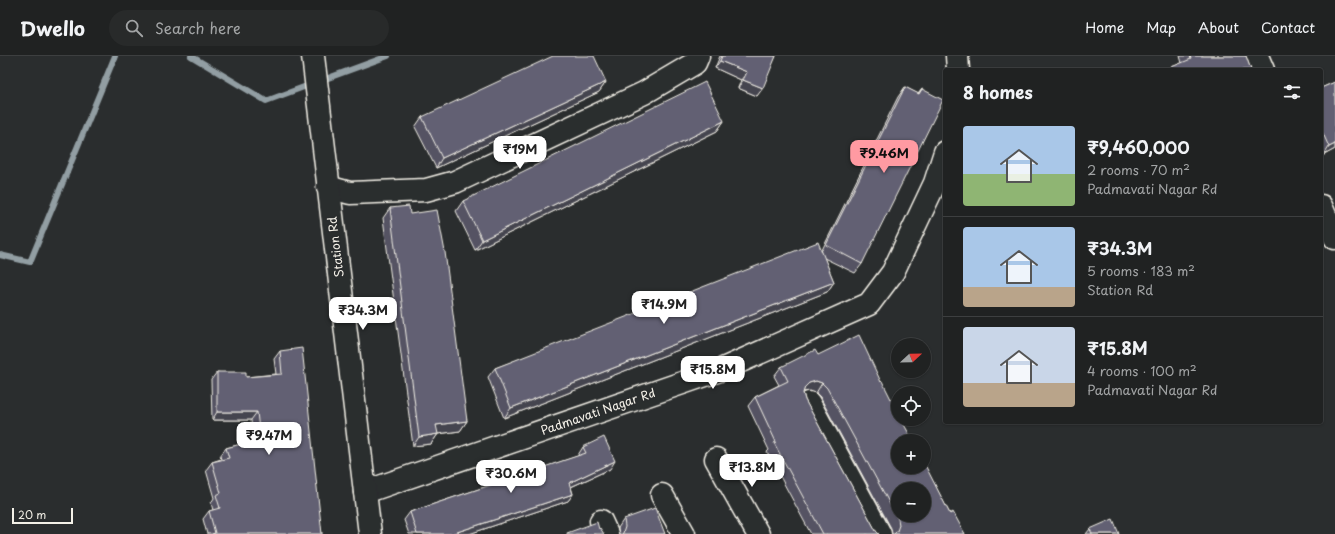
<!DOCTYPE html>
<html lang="en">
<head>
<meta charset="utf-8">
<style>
	:root { --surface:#202222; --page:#282a2a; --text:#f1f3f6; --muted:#a2a4a5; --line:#3d3f40; --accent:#ff9aa2 }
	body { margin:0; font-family:"Playpen Sans",sans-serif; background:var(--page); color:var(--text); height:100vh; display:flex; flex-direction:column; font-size:15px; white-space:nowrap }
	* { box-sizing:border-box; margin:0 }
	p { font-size:13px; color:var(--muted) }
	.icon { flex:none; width:22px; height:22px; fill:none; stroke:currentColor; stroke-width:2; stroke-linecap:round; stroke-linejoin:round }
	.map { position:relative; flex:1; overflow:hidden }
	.panel { position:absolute; left:943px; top:12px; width:380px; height:356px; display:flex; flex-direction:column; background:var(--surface); border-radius:4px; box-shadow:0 1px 3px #0004,0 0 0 1px var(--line) }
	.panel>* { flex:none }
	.needle { width:26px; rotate:68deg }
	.fabs { position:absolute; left:891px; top:282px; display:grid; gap:8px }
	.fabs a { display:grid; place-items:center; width:40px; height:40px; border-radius:50%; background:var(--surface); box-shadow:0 1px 3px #0004,0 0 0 1px var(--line); font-size:20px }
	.scale { position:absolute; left:12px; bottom:10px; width:61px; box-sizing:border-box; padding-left:4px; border:2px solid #f4f1e8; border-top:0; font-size:11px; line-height:14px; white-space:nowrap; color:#f4f1e8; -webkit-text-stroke:3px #2a2d2e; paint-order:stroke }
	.price { position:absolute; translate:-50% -34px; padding:0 9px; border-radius:8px; background:#fff; color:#222; font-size:13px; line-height:26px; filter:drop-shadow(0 1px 2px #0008) }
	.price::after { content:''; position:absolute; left:50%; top:24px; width:12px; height:9px; margin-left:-6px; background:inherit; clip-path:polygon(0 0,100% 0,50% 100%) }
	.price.on { background:var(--accent); color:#111 }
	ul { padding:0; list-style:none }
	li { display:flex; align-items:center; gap:12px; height:100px; padding:0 20px }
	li+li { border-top:1px solid var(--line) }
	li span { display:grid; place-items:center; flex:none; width:112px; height:80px; border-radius:4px; color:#555 }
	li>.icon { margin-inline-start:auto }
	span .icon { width:48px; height:48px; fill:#fffc; stroke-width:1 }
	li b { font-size:17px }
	h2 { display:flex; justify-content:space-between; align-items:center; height:48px; padding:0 20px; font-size:17px }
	header { display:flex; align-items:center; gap:24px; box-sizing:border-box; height:56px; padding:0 20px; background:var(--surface); border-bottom:1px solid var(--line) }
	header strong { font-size:19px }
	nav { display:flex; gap:22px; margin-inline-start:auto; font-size:14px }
	.search { width:280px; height:36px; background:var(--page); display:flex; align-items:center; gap:10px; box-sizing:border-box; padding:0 14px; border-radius:22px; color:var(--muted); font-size:15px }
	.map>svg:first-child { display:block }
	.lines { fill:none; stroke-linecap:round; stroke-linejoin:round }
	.stream { stroke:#929ea3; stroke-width:6 }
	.minor-casing { stroke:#f4f1e8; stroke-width:25 }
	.secondary-casing { stroke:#f4f1e8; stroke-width:25 }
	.minor { stroke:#2a2d2e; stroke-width:22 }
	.secondary { stroke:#2a2d2e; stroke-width:22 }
	.wall { fill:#545363; stroke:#f4f1e8 }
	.shaded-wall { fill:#454450; stroke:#f4f1e8 }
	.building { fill:#626173; stroke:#f4f1e8; fill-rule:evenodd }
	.labels { text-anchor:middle; stroke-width:3.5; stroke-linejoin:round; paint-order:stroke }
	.street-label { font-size:12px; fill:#f4f1e8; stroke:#2a2d2e }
</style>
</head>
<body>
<header>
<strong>Dwello</strong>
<div class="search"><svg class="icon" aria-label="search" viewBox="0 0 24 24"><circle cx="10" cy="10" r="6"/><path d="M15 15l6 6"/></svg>Search here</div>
<nav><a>Home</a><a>Map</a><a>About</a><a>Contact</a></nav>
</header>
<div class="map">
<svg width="1335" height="478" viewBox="0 0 1335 478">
	<rect width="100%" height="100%" fill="#2a2d2e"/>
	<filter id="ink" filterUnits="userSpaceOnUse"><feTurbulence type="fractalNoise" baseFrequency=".025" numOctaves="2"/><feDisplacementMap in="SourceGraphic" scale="8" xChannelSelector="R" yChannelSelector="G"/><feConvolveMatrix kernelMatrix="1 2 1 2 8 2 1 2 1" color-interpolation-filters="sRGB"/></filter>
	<g filter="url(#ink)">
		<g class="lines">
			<!-- stream -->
			<path class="stream" d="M 191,0 L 266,45 L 312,28
				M 320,25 L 388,0
				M 0,199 L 30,206 L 115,0"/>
			<defs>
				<path id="minor" d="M 957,0 L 958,14
					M 1257,0 L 1263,14
					M 328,131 L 350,137 L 426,134 L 455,126 L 644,37 L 695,7 L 698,0
					M 1321,150 L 1335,182
					M 809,347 L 880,478
					M 716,403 L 758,478
					M 365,436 L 723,313 L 869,248 L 893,216 L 935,127 L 945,96
					M 662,439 L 684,478
					M 601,465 L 607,478"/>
				<path id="secondary" d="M 313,0 L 370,478"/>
			</defs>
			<!-- minor casing -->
			<use href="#minor" class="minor-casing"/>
			<!-- secondary casing -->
			<use href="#secondary" class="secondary-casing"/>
			<!-- minor -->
			<use href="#minor" class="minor"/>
			<!-- secondary -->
			<use href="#secondary" class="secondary"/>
		</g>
		<!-- wall -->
		<path class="wall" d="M 720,0 L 776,0 L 757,40 L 738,32 L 741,24 L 715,12 Z
			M 1180,0 L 1246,0 L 1251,14 L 1167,14 L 1169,12 L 1182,7 Z
			M 606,26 L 599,36 L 436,112 L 415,71 L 422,61 Z
			M 1335,26 L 1335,93 L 1324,99 L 1321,92 L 1321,32 Z
			M 905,31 L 918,38 L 922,33 L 862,208 L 855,217 L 824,202 L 834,226 L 827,236 L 504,362 L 488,321 L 495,312 L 822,194 L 898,41 Z
			M 724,65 L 717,75 L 475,194 L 456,155 L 463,145 Z
			M 390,152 L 410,158 L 467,365 L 460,375 L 438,378 L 431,388 L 413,390 L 383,162 Z
			M 280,295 L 322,478 L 207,478 L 203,463 L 209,455 L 213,454 L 211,447 L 214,442 L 206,414 L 212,406 L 221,403 L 220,400 L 226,392 L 253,385 L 251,364 L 212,364 L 211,324 L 217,316 L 246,321 L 276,318 L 274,303 Z
			M 818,299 L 881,326 L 950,458 L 965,478 L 892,478 L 891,472 L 820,341 L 816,337 L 810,335 L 803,336 L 805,344 L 876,475 L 879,478 L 811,478 L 767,396 L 769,394 L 748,350 L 755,341 L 779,329 L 774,320 L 781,311 Z
			M 583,391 L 610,413 L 571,431 L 573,438 L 568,445 L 469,478 L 409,478 L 404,464 L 410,456 L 578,400 L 578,399 Z
			M 624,463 L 665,478 L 619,478 L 618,472 Z
			M 1090,473 L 1119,478 L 1086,478 Z"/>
		<!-- shaded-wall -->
		<path class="shaded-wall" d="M 720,5 L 747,16 L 741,24 L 715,12 Z
			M 743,24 L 763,32 L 757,40 L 738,32 Z
			M 606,26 L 599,36 L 436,112 L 442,102 Z
			M 724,65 L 717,75 L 475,194 L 482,184 Z
			M 1335,88 L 1335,93 L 1324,99 L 1329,91 Z
			M 834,226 L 827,236 L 504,362 L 511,352 Z
			M 816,325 L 822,327 L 816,337 L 810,335 L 803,336 L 805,331 L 809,327 Z
			M 217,356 L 257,356 L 251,364 L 212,364 Z
			M 467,365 L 460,375 L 430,379 L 436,369 Z
			M 438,378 L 431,388 L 413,390 L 419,381 Z
			M 615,405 L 610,413 L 564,434 L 569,427 Z
			M 573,438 L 568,445 L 469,478 L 451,478 Z"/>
		<!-- building -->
		<path class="building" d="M 553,0 L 594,0 L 606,26 L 442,102 L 422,61 Z
			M 722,0 L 776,0 L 763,32 L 743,24 L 747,16 L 720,5 Z
			M 1190,0 L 1246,0 L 1251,14 L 1170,14 L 1169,12 L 1191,3 Z
			M 705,26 L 724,65 L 482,184 L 463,145 Z
			M 1335,26 L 1335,88 L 1329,91 L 1321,73 L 1321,32 Z
			M 905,31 L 919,38 L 922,33 L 943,44 L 862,208 L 826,189 Z
			M 409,150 L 410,158 L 437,154 L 445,196 L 467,365 L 436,369 L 438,378 L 419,381 L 390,152 Z
			M 818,186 L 834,226 L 511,352 L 495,312 Z
			M 859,279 L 881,326 L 882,325 L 898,357 L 898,363 L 901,363 L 913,385 L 898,385 L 898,411 L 924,411 L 924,407 L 950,458 L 953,456 L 965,478 L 894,478 L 897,475 L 899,469 L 898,463 L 827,332 L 822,327 L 816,325 L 809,327 L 805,331 L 803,337 L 805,344 L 876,475 L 879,478 L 823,478 L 774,387 L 776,386 L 755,341 L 788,325 L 781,311 L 815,294 L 818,299 ZM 898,433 L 924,433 L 924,459 L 898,459 Z
			M 302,292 L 322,478 L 212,478 L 215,477 L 209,455 L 220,452 L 216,439 L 221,437 L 212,406 L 229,402 L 226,392 L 260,383 L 257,356 L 217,356 L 217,316 L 246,316 L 246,321 L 282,318 L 280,295 Z
			M 604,381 L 615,405 L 569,427 L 573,438 L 451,478 L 417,478 L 410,456 L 586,397 L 583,391 Z
			M 655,452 L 665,478 L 622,478 L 623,477 L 625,471 L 624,463 Z
			M 1113,463 L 1119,478 L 1092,478 L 1090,473 Z
			M 597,466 L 599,473 L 600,472 L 604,478 L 567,478 L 567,477 Z"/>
	</g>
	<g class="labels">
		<!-- street labels -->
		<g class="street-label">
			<text transform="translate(336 191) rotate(-97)" y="4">Station Rd</text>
			<text transform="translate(598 356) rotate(-19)" y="4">Padmavati Nagar Rd</text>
		</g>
	</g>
</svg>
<div class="fabs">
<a><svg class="needle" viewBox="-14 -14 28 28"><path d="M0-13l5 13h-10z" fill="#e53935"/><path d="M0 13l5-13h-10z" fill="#a2a4a5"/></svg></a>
<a><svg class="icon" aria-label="locate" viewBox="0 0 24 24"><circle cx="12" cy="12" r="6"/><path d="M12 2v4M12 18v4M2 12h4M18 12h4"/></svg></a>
<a>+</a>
<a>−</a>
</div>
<div class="scale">20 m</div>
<b class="price" style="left:520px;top:114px">₹19M</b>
<b class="price on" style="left:884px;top:118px">₹9.46M</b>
<b class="price" style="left:664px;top:269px">₹14.9M</b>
<b class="price" style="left:363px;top:275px">₹34.3M</b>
<b class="price" style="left:713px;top:334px">₹15.8M</b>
<b class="price" style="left:269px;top:400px">₹9.47M</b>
<b class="price" style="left:752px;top:432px">₹13.8M</b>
<b class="price" style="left:511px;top:438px">₹30.6M</b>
<section class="panel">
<h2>8 homes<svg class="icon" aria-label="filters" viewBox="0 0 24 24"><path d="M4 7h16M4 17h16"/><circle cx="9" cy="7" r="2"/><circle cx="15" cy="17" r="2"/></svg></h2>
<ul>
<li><span style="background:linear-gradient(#a9c7e8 60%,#8fb573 0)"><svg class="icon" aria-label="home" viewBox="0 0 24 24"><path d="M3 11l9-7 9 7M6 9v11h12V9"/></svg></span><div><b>₹9,460,000</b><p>2 rooms · 70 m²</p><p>Padmavati Nagar Rd</p></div></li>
<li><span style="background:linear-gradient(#a9c7e8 75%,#b9a48a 0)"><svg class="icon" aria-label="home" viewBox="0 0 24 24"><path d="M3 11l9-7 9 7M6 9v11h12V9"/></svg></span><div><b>₹34.3M</b><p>5 rooms · 183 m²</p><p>Station Rd</p></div></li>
<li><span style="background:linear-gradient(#c9d6e8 70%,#b9a48a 0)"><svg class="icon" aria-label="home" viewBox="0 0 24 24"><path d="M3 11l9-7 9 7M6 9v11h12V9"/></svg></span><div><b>₹15.8M</b><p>4 rooms · 100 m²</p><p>Padmavati Nagar Rd</p></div></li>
</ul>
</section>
</div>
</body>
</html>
